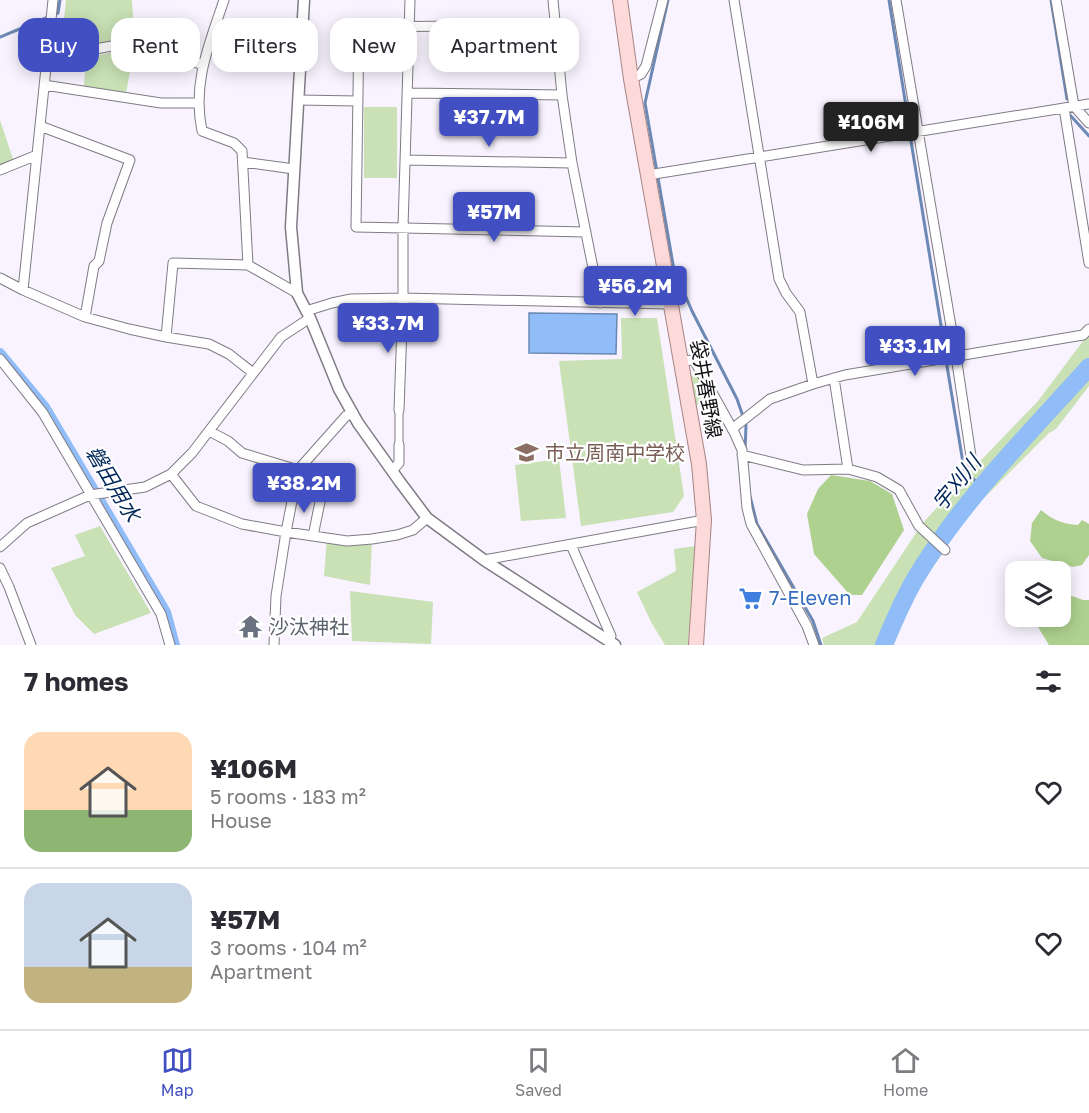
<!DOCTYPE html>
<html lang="en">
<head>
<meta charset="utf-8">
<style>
	:root { --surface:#fff; --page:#f7f7f7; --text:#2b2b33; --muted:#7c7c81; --line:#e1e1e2; --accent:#414fc3 }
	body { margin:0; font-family:"Golos Text","Noto Sans JP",sans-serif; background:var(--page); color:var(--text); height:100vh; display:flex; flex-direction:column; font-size:22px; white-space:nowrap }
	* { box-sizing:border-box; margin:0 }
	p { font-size:20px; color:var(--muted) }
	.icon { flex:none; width:33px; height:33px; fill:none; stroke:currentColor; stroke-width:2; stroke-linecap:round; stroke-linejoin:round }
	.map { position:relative; height:645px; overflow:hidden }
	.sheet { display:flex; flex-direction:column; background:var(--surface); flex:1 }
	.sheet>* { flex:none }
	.guide { position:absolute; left:18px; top:18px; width:600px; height:54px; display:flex; gap:12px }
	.fabs { position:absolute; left:1005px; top:561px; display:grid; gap:12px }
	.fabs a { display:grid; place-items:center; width:66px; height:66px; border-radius:12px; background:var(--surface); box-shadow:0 3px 15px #0003; font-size:30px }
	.price { position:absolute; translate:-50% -51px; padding:0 14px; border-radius:6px; background:var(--accent); color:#fff; font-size:20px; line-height:39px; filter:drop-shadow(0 2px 3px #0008) }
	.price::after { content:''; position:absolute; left:50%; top:36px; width:18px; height:14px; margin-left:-9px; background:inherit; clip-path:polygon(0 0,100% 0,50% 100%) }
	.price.on { background:#222; color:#fff }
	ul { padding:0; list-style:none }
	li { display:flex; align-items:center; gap:18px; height:150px; padding:0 24px }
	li+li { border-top:2px solid var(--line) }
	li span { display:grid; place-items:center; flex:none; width:168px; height:120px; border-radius:18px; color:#555 }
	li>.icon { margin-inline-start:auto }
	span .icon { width:72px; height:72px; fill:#fffc; stroke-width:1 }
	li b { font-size:26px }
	h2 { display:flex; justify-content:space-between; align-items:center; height:72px; padding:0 24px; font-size:26px }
	.chip { padding:0 21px; border-radius:18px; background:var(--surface); box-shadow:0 3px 15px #0003; font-size:21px; line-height:54px }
	.chip.on { background:var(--accent); color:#fff }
	.menu { display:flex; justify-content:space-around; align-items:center; height:84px; border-top:2px solid var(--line); background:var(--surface); font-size:16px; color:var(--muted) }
	.menu a { display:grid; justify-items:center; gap:3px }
	.menu .on { color:var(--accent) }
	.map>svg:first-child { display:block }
	.green { fill:#c9e1b5 }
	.forest { fill:#aed18f }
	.water { fill:#90bcf7; stroke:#6b89b4; stroke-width:1.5 }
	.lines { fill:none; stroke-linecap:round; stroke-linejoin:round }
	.stream { stroke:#6b89b4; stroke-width:3 }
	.canal { stroke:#90bcf7; stroke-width:10 }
	.river { stroke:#90bcf7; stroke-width:18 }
	.pedestrian-casing { stroke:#7f7b85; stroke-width:9 }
	.minor-casing { stroke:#7f7b85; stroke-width:11 }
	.tertiary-casing { stroke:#7f7b85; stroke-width:13 }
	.primary-casing { stroke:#a98484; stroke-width:16 }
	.pedestrian { stroke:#fff; stroke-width:7 }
	.minor { stroke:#fff; stroke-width:9 }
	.tertiary { stroke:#fff; stroke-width:10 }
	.primary { stroke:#fbdad9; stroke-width:14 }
	.labels { text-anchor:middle; stroke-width:4.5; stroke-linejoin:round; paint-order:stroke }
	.street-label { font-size:20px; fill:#141216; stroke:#fff }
	.education-label { font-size:20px; fill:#785e54; stroke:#fff; text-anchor:start }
	.shop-label { font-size:20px; fill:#366cbe; stroke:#fff; text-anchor:start }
	.worship-label { font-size:20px; fill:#5b616d; stroke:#fff; text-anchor:start }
	.water-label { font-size:21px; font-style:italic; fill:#002759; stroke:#fff }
</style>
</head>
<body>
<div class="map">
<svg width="1089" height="645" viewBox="0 0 1089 645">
	<rect width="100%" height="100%" fill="#f8f3fe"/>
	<!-- green -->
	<path class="green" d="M 66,0 L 132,0 L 135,50 L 61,50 Z
		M 113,52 L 133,54 L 126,94 L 84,86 L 86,58 Z
		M 364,107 L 397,107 L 397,178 L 364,178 Z
		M 0,120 L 15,165 L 0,169 Z
		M 621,318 L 657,318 L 684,496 L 673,512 L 581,526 L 559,361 L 622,359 Z
		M 1089,333 L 1089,386 L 1056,429 L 1049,433 L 983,499 L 950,540 L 945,550 L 911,598 L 892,645 L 824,645 L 822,638 L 857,622 L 922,524 L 961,481 L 1038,401 Z
		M 695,369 L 711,397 L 695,406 L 692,376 Z
		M 559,459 L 566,518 L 521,521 L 515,465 Z
		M 100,526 L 151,613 L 94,634 L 75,615 L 51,568 L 85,556 L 75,535 Z
		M 327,538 L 372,539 L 370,585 L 324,576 Z
		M 695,546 L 688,645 L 665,645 L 651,622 L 637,592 L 676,571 L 674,549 Z
		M 350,591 L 433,602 L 431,644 L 352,641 Z"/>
	<!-- forest -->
	<path class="forest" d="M 831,475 L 870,481 L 892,494 L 904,530 L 862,595 L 850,595 L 814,554 L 807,514 L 818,489 Z
		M 1041,510 C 1053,520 1063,524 1078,525 L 1082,520 L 1089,524 L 1089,555 L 1082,565 L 1073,567 L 1042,558 L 1030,541 L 1032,523 Z
		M 1061,592 L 1083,600 L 1089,600 L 1089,645 L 1049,645 L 1036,624 L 1041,617 L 1060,616 Z"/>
	<!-- water -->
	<path class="water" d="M 529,313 L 617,314 L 616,354 L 529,353 Z"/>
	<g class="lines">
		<!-- stream -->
		<path class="stream" d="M 668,0 L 645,103 L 674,270 L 692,311 L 737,399 L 746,425 L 745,451
			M 889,0 L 909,125
			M 1051,0 L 1067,99
			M 0,37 L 58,13 L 60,0
			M 1070,115 L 1089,136
			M 911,141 L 945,350
			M 947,366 L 964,469 L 981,487
			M 750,496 L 757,524 L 813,621 L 821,645"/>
		<!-- canal -->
		<path class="canal" d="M 0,353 L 45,407 L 166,612 L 175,645"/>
		<!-- river -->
		<path class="river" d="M 884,645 C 893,623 903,600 915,579 C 962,500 1028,435 1089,367"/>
		<defs>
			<path id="pedestrian" d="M 399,445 L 399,410"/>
			<path id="minor" d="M 224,0 C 209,45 192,83 202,131 L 234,143 L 242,151 L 248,265
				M 553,0 L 562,95 L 572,163 L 600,303
				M 734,0 L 779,279 L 786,293 L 800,312 L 813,384
				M 896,0 L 956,356 L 972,463
				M 1056,0 L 1074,106 L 1089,123
				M 216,25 L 247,39 L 302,39
				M 554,25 L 359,27 L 356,227 L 586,232
				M 48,48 L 78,52 L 112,46 L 135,50 L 152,55 L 203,64
				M 631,79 L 641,74 L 646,66 L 663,0
				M 44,85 L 161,103 L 199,103
				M 408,93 L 562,95
				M 298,100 L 358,101
				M 1064,108 L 1089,263
				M 40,126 L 130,160 L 107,223 L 99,261 L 94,266 L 85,317
				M 406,160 L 572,163
				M 243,162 L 294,169
				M 0,170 L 37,155
				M 648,175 L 1089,104
				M 0,278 L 23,290 L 85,317 L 129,329 L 166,337 L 209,344 L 229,354 L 253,373
				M 23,290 L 53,0
				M 306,311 L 332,303 L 351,299 L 403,298 L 670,304
				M 166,337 L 173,263 L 248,265 L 297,293
				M 0,359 L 43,413 L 161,614 L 170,645
				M 681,361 L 694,360 L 734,432 L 742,450 L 747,508 L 751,524 L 807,626 L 814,645
				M 834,378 L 848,469
				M 399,410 L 403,298 L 403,227 L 410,0
				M 732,429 L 770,399 L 813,384 L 845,375 L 1083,335 L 1089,329
				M 209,431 L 228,441 L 242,453 L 298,470 L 346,416 L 353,413
				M 742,455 L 803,470 L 848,469 L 877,477 L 899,490 L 919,526 L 945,550
				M 392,471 L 399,463 L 399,445
				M 171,474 L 196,506 L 242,524 L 286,532 L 347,541 L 372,539 L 397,535 L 413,530 L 427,518
				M 313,536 L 321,497
				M 571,545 L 611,636 L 609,641
				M 0,547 L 27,523 L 90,495 L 145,487 L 171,474 L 192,453 L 281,337 L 310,318
				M 484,560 L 704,520
				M 0,568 L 9,587 L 31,645
				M 274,645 L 276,596 L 286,532 L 298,470"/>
			<path id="tertiary" d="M 304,0 L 291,227 L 297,293 L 310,318 L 339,389 L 358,423 L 400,482 L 427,518 L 484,560 L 615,645"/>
			<path id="primary" d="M 620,0 L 631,79 L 699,464 L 704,520 L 696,645"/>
		</defs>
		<!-- pedestrian casing -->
		<use href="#pedestrian" class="pedestrian-casing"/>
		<!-- minor casing -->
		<use href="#minor" class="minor-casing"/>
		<!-- tertiary casing -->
		<use href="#tertiary" class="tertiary-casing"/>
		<!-- primary casing -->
		<use href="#primary" class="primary-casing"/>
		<!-- pedestrian -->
		<use href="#pedestrian" class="pedestrian"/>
		<!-- minor -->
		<use href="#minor" class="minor"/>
		<!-- tertiary -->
		<use href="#tertiary" class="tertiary"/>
		<!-- primary -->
		<use href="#primary" class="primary"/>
	</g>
	<!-- icons -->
	<defs>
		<symbol id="school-bare" viewBox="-9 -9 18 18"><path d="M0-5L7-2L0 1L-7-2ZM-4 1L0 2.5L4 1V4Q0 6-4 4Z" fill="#8d6e63" stroke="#fff" stroke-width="2.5" paint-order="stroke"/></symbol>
		<symbol id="supermarket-bare" viewBox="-9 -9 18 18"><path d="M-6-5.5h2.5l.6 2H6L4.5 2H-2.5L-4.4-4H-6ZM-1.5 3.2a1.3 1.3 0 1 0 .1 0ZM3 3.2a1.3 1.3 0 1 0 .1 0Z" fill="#3f7fe0" stroke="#fff" stroke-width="2.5" paint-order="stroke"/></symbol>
		<symbol id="temple-bare" viewBox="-9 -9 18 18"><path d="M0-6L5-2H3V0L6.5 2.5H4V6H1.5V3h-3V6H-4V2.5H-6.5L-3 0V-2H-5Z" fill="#6b7280" stroke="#fff" stroke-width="2.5" paint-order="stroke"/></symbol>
	</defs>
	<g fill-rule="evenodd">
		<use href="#school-bare" x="510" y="436" width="33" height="33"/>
		<use href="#supermarket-bare" x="734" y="582" width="33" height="33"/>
		<use href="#temple-bare" x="234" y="610" width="33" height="33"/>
	</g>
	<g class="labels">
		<!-- street labels -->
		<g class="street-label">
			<text transform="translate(706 389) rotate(80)" y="7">袋井春野線</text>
		</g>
		<!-- education labels -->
		<g class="education-label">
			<text x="545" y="460">市立周南中学校</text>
		</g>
		<!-- shop labels -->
		<g class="shop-label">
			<text x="769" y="605">7-Eleven</text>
		</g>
		<!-- worship labels -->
		<g class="worship-label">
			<text x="269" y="634">沙汰神社</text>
		</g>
		<!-- water labels -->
		<g class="water-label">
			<text transform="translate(957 483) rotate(-51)" y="7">宇刈川</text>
			<text transform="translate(113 484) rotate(59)" y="7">磐田用水</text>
		</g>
	</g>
</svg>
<div class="fabs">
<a><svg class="icon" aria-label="layers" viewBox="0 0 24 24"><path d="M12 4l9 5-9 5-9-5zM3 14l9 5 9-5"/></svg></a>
</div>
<b class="price" style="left:489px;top:148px">¥37.7M</b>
<b class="price on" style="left:871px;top:153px">¥106M</b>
<b class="price" style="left:494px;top:243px">¥57M</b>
<b class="price" style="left:635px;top:317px">¥56.2M</b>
<b class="price" style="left:388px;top:354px">¥33.7M</b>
<b class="price" style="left:915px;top:377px">¥33.1M</b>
<b class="price" style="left:304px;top:514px">¥38.2M</b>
<div class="guide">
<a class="chip on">Buy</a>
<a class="chip">Rent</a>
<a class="chip">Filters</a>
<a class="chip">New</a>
<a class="chip">Apartment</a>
</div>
</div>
<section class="sheet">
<h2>7 homes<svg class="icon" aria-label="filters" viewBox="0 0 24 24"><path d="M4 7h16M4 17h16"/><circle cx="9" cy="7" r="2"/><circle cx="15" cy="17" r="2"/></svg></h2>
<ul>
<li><span style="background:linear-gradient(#ffd9b3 65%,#8fb573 0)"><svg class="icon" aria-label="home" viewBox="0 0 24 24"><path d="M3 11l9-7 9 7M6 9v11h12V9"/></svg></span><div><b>¥106M</b><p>5 rooms · 183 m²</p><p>House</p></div><svg class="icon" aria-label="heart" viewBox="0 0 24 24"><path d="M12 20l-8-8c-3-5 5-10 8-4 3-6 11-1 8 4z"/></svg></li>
<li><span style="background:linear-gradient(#c9d6e8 70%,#c2b280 0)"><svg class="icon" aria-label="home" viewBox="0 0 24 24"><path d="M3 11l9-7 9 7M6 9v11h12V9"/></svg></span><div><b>¥57M</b><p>3 rooms · 104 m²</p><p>Apartment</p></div><svg class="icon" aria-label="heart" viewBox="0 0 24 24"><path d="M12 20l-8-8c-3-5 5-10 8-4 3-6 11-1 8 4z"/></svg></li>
</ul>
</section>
<nav class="menu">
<a class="on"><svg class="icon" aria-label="map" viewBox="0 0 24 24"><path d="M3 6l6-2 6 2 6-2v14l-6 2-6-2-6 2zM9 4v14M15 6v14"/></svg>Map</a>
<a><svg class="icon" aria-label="saved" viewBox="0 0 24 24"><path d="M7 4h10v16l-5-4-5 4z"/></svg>Saved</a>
<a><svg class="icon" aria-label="home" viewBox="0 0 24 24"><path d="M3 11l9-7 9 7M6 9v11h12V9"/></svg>Home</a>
</nav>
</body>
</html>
